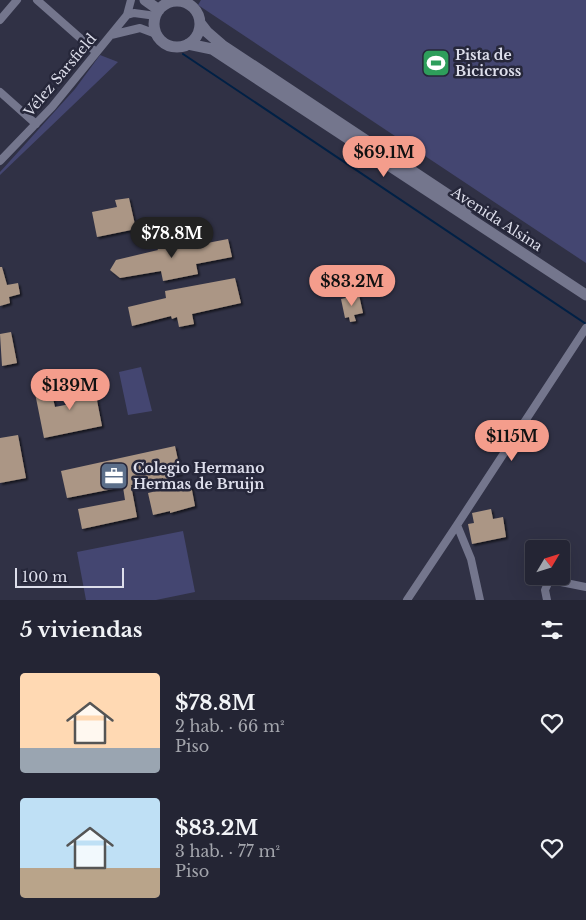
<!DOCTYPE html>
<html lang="es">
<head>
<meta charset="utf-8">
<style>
	:root { --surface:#242534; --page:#303140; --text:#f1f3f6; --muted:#a3a5ac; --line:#41424f; --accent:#f49d8c }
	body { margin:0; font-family:"Libre Baskerville",serif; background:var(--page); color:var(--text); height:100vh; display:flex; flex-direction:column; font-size:19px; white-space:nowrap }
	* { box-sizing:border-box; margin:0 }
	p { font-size:16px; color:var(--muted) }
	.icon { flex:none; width:28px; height:28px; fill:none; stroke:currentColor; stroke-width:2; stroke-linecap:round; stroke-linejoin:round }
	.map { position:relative; height:600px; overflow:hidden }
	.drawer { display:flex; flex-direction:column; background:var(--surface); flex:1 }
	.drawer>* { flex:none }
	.needle { width:32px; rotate:52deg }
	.controls { position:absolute; left:525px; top:540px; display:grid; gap:10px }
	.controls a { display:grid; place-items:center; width:45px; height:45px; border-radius:5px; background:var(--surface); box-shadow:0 5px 20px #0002,0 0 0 1px var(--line); font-size:25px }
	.scale { position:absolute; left:15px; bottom:12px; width:109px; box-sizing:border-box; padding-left:5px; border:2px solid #dddeeb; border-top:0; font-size:14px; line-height:18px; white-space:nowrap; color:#dddeeb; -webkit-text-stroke:4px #26273a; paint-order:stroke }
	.price { position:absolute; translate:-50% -42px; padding:0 11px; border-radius:18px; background:var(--accent); color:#111; font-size:16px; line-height:32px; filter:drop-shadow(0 1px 2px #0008) }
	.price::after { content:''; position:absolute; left:50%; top:30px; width:15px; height:11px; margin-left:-8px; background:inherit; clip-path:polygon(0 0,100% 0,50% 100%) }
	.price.active { background:#222; color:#fff }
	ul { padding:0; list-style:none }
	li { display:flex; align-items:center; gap:15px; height:125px; padding:0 20px }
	li span { display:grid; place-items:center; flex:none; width:140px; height:100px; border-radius:5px; color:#555 }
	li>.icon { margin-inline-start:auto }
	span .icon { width:60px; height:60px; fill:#fffc; stroke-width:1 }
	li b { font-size:21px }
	h2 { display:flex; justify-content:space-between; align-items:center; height:60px; padding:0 20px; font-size:21px }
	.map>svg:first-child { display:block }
	.green { fill:#444671 }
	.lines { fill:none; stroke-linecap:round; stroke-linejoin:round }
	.stream { stroke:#002045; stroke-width:2 }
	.building { fill:#ab9685; filter:url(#shadow) }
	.minor { stroke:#74768d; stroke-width:8 }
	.secondary { stroke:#74768d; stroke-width:11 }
	.labels { text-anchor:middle; stroke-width:5; stroke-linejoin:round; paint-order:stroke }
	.poi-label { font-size:14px; font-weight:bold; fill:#dddeeb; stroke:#26273a; text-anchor:start }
	.street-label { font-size:14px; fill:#dddeeb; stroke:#26273a }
</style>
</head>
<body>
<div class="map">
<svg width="586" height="600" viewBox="0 0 586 600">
	<defs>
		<filter id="shadow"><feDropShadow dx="2" dy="2" stdDeviation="1" flood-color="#0009"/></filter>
	</defs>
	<rect width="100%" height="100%" fill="#303145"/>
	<!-- green -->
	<path class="green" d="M 201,0 L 586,0 L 586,263 L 198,5 Z
		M 100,55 L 118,62 L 0,175 L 0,172 L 75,89 Z
		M 141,367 L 152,411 L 128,415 L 119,372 Z
		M 183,531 L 195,592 L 156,600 L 86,600 L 77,552 Z"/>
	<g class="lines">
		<!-- stream -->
		<path class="stream" d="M 183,54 L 586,324"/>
	</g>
	<!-- building -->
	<path class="building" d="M 129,198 L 136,229 L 97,237 L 92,212 L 117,207 L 115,200 Z
		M 178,233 L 181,248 L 228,239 L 232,257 L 196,264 L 198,274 L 163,281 L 161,271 L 120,278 L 110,270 L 116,260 L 158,250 L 157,248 L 162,247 L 159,237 Z
		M 0,267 L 2,267 L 7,285 L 18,283 L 20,294 L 9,297 L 10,303 L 0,306 Z
		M 235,278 L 241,303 L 192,314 L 194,324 L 179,327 L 177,317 L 172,319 L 171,316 L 132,326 L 128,307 L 166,298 L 165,291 Z
		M 359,295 L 363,313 L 354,315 L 356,321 L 350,322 L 349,317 L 345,318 L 341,299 Z
		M 11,332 L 17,363 L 2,366 L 0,334 Z
		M 93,380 L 102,426 L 44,438 L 35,393 L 51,390 L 55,407 L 75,403 L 71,385 Z
		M 18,435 L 26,478 L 0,483 L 0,438 Z
		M 175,446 L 181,474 L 172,476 L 174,488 L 191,485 L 195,506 L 170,513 L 170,511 L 153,515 L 148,493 L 165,489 L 163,478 L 131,485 L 137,517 L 82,529 L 78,509 L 125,500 L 123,487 L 67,498 L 61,471 Z
		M 491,509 L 493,519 L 503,517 L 506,537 L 472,544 L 468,524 L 474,523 L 472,513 Z"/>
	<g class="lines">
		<!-- minor -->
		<path class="minor" d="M 37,0 L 96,52
			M 185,2 L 187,0
			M 127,15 L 134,13 L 156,16
			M 0,20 L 17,0
			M 111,35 L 140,28 L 156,34
			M 0,92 L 36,124
			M 0,161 L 52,107 L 127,15 L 131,0
			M 407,600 L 457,525
			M 480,600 L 471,559 L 457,525 L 586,328
			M 547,600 L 545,590 L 549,581 L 556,581 L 586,587"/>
		<!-- secondary -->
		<path class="secondary" d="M 145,0 L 159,10
			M154 24a23 23 0 1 1 46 0a23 23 0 1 1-46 0Z
			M 200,23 L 207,32 L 222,45 L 468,208
			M 188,44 L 212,49 L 586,295"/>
	</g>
	<!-- icons -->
	<defs>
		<symbol id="stadium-square" viewBox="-11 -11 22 22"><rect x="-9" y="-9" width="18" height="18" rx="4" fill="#2e9e5b" stroke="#26273a"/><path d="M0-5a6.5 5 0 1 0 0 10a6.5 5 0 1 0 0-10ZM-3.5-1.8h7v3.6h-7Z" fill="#fff"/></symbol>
		<symbol id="office-square" viewBox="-11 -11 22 22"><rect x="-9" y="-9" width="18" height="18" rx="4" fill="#5c6f8a" stroke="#26273a"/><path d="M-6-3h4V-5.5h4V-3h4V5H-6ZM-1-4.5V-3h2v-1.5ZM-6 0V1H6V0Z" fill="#fff"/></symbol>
	</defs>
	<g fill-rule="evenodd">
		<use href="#stadium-square" x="420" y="47" width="32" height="32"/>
		<use href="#office-square" x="98" y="460" width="32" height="32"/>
	</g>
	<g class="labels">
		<!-- poi labels -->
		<g class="poi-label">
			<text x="455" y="60">Pista de<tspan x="455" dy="16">Bicicross</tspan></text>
			<text x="133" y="473">Colegio Hermano<tspan x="133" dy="16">Hermas de Bruijn</tspan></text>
		</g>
		<!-- street labels -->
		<g class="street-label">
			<text transform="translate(60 75) rotate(-50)" y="5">Vélez Sarsfield</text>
			<text transform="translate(497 219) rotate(33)" y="5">Avenida Alsina</text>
		</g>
	</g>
</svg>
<div class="controls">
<a><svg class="needle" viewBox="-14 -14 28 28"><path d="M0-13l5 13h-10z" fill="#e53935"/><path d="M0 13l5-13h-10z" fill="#a3a5ac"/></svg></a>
</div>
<div class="scale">100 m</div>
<b class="price" style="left:384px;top:178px">$69.1M</b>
<b class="price active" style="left:172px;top:259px">$78.8M</b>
<b class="price" style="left:352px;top:307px">$83.2M</b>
<b class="price" style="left:70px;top:411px">$139M</b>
<b class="price" style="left:512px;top:462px">$115M</b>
</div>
<section class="drawer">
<h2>5 viviendas<svg class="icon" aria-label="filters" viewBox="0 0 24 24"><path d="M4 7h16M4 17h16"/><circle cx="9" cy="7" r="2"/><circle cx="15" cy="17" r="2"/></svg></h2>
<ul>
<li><span style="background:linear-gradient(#ffd9b3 75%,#9aa5b1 0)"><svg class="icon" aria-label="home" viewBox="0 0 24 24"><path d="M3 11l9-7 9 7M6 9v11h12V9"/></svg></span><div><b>$78.8M</b><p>2 hab. · 66 m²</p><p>Piso</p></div><svg class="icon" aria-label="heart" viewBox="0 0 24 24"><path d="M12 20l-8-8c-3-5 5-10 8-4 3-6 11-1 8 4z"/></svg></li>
<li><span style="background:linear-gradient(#bfe0f5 70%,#b9a48a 0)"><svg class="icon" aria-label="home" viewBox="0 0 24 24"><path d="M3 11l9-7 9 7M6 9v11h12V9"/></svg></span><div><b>$83.2M</b><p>3 hab. · 77 m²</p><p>Piso</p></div><svg class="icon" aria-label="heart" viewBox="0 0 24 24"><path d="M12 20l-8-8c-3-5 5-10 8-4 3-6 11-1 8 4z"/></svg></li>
</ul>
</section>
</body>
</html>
